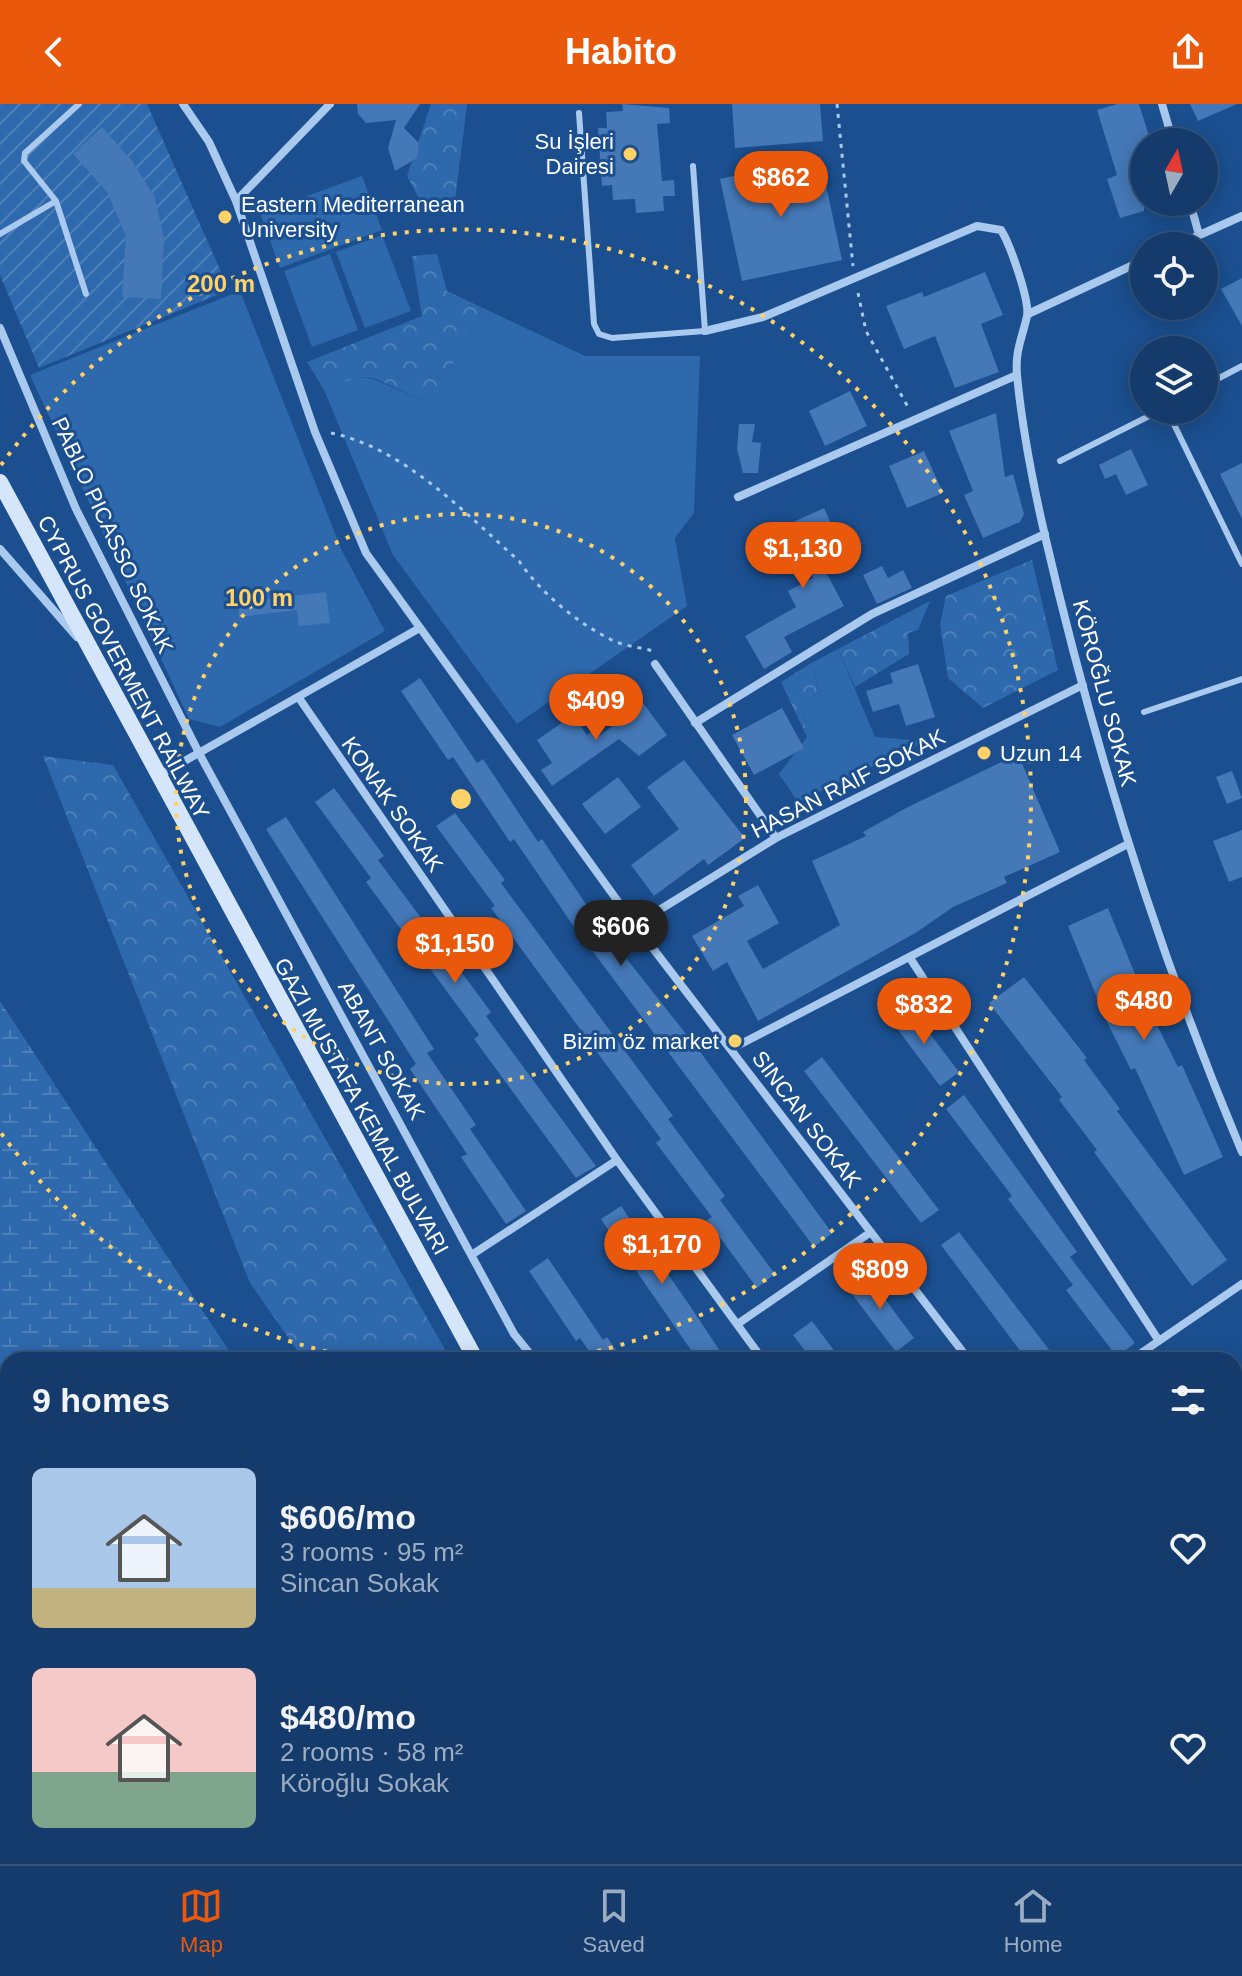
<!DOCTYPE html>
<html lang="en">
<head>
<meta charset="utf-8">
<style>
	:root { --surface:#143b6b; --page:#1d4271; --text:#f1f3f6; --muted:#9dadc1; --line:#33557e; --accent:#ea580c }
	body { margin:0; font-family:Helvetica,sans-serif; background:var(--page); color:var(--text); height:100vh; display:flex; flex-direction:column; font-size:30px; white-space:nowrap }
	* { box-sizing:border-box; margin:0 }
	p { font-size:26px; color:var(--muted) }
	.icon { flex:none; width:44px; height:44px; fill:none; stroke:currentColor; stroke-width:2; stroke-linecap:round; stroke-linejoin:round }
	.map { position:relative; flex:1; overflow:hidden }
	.panel { position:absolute; left:0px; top:1248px; width:1242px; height:512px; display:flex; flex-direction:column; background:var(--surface); border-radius:24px 24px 0 0; box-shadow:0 4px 20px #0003,0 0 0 2px var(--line) }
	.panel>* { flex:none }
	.needle { width:52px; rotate:9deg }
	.tools { position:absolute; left:1130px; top:24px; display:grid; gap:16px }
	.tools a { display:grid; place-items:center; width:88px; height:88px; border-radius:50%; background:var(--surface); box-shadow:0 4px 20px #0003,0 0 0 2px var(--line); font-size:40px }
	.price { position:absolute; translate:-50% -68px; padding:0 18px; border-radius:28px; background:var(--accent); color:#fff; font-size:26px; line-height:52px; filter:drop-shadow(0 2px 4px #0008) }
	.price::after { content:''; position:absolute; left:50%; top:48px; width:24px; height:18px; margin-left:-12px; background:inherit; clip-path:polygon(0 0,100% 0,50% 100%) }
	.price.selected { background:#222; color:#fff }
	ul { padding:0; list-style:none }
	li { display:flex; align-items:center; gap:24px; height:200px; padding:0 32px }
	li span { display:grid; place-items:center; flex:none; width:224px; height:160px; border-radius:12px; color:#555 }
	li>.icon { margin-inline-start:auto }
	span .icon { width:96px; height:96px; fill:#fffc; stroke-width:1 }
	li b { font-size:34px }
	h2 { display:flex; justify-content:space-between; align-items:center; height:96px; padding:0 32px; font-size:34px }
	header { display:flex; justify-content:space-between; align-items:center; height:104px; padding:0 32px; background:var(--accent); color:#fff; font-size:36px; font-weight:700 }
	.dock { display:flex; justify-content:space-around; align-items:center; height:112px; border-top:2px solid var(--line); background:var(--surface); font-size:22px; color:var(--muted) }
	.dock a { display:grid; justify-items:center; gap:4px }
	.dock .selected { color:var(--accent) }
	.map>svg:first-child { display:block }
	.grass { fill:#2e69ad }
	.forest { fill:url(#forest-crowns) }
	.wetland { fill:url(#wetland-marsh) }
	.park { fill:url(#park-dots) }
	.garden { fill:url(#garden-furrows) }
	.building { fill:#4478b7 }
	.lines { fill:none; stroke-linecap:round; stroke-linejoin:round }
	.path { stroke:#a9c9ee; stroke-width:3; stroke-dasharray:4 6; stroke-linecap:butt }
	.service { stroke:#a9c9ee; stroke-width:6 }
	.minor { stroke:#a9c9ee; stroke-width:8 }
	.secondary { stroke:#d6e6fa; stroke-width:16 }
	.ring { fill:none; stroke:#ffd166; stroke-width:4; stroke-dasharray:4 8 }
	.poi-dot { fill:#ffd166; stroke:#1b4f8f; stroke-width:3 }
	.labels { text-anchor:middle; stroke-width:6; stroke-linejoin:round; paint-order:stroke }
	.poi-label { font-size:22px; fill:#fff; stroke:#1b4f8f; text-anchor:end }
	.street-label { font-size:22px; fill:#fff; stroke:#1b4f8f }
	.centre { fill:#ffd166; stroke:#1b4f8f; stroke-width:4 }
	.ring-label { font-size:24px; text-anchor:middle; font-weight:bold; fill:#ffd166; stroke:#1b4f8f; stroke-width:6; stroke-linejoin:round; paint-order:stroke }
</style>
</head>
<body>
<header><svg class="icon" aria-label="back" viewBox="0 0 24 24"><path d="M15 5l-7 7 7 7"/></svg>Habito<svg class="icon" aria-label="share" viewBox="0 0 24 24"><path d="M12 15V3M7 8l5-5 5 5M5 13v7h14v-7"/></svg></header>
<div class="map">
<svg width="1242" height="1760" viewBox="0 0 1242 1760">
	<defs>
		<pattern id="forest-crowns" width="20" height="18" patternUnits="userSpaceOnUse" patternTransform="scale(2)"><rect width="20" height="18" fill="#2e69ad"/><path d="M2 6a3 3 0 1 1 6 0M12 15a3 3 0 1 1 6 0" fill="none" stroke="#4d80b9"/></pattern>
		<pattern id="wetland-marsh" width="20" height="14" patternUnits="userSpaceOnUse" patternTransform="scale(2)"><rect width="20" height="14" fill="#2e69ad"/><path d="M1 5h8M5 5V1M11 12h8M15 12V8" fill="none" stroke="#4d80b9"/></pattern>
		<pattern id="park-dots" width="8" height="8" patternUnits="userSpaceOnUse" patternTransform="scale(2)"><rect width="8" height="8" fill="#2e69ad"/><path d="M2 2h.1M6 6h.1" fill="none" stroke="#4d80b9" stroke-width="1.8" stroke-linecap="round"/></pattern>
		<pattern id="garden-furrows" width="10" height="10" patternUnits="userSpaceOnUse" patternTransform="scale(2)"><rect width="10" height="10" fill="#2e69ad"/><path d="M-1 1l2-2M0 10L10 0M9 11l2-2" fill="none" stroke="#4d80b9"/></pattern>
	</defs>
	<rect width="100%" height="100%" fill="#1b4f8f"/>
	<!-- grass -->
	<path class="grass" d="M 362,72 L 382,126 L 280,164 L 260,109 Z
		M 382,131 L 411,207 L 365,224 L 336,148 Z
		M 330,150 L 358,226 L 312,243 L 284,167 Z
		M 240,187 L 342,447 L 385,527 L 220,623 L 189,615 L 30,271 Z
		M 483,204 L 585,252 L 700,252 L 694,409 L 675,434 L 687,502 L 517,620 L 393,451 L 324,286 L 358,273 L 373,275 L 432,300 Z
		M 838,545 L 875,633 L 926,637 L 798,698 L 779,670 L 807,633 L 802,603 L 818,589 L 813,558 Z"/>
	<!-- forest -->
	<path class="forest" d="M 431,0 L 467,0 L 455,96 L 425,106 L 407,72 Z
		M 437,150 L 447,187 L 483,204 L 432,300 L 373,274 L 358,273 L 324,286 L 307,258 L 422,212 L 412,152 Z
		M 1032,456 L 1058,566 L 983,604 L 948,574 L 940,521 L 946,492 Z
		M 930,497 L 918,526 L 908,529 L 909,550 L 855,583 L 838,545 Z
		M 813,558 L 818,589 L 802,603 L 807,633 L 781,578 Z
		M 43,652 L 113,661 L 451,1256 L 304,1256 L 250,1179 Z
		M 652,1752 L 733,1752 L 738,1760 L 658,1760 Z"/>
	<!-- wetland -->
	<path class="wetland" d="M 0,897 L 235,1256 L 8,1256 L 8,1752 L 552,1752 L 555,1760 L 0,1760 Z"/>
	<!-- park -->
	<path class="park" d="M 781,1752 L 900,1752 L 906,1760 L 786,1760 Z"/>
	<!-- garden -->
	<path class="garden" d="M 0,0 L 147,0 L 229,186 L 39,264 L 0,171 Z"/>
	<!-- building -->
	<path class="building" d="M 357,0 L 420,0 L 404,24 L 419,39 L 417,54 L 395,67 L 388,44 L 396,16 L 366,19 L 358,10 Z
		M 622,0 L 669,4 L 670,19 L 657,20 L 662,77 L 674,76 L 675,92 L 663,92 L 664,107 L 636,109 L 635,95 L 613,96 L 612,81 L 602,82 L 598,24 L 607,24 L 606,8 L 623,7 Z
		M 732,0 L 820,0 L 823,37 L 735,44 Z
		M 1117,0 L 1139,0 L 1151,38 L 1144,38 L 1144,107 L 1120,114 L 1107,75 L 1117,71 L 1097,6 Z
		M 1190,0 L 1237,0 L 1198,17 Z
		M 102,23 L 133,58 L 155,94 L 164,134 L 161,195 L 122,193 L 126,132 L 107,88 L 73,50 Z
		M 820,53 L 842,156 L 742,177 L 720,75 Z
		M 985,168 L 1003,211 L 981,220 L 999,268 L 955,284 L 935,232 L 904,245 L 886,202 L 922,188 L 924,193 Z
		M 1242,174 L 1242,222 L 1221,185 Z
		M 850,287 L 867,322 L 825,342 L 809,307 Z
		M 996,309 L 1005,373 L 1013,370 L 1024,410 L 1020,418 L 983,434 L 964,391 L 973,387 L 949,327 Z
		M 739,320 L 755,320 L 752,338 L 761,339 L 758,369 L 743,369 L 737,345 Z
		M 1131,345 L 1148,381 L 1126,391 L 1116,370 L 1105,375 L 1099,361 Z
		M 924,347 L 943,389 L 907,404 L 889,362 Z
		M 1242,359 L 1242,415 L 1220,370 Z
		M 824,404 L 843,446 L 820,457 L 844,502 L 784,533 L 792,548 L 764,565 L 745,532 L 796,503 L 788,487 L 813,474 L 789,420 Z
		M 882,462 L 888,474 L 903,466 L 912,484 L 877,500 L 863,471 Z
		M 326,488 L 330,519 L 299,522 L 297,506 L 239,513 L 238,498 Z
		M 918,560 L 935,613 L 906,622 L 899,600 L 873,608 L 866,587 L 893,579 L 890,569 Z
		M 420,574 L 477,659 L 483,655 L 538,738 L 542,735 L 600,821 L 701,949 L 832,1129 L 814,1143 L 570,817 L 514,735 L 510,738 L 453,653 L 448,656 L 401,587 Z
		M 643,599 L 667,631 L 639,652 L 619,635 L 552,682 L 541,666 L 552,659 L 537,636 L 573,611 L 587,631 L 593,626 L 598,633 Z
		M 782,604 L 804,644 L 754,671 L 732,631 Z
		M 1018,650 L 1060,748 L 1004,773 L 1007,779 L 953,803 L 917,828 L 758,917 L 727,858 L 713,867 L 692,832 L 744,802 L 738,792 L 758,781 L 779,819 L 747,837 L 763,865 L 840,821 L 812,757 L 866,732 L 863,728 L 906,704 Z
		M 684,656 L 745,734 L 708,761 L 704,755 L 654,792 L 631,761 L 679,725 L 647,683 Z
		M 1232,667 L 1242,694 L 1227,700 L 1216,673 Z
		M 618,673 L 641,703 L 605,730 L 582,700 Z
		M 334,684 L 384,752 L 378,756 L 491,908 L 486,912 L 596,1062 L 576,1074 L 474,935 L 479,931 L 366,778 L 371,774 L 315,698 Z
		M 455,709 L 505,776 L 501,779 L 673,1012 L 668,1015 L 725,1092 L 720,1096 L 775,1170 L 757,1184 L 707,1116 L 712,1113 L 656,1039 L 661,1035 L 491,804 L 495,802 L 436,722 Z
		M 286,713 L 434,945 L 427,949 L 476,1021 L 470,1025 L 526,1107 L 506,1120 L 461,1053 L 467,1050 L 410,965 L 416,960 L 266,725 Z
		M 1242,726 L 1242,773 L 1229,778 L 1213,737 Z
		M 1108,804 L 1151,909 L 1178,963 L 1182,961 L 1223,1053 L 1184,1071 L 1135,964 L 1131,966 L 1106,916 L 1068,822 Z
		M 1024,873 L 1087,954 L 1084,956 L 1120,1005 L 1117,1007 L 1227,1156 L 1192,1182 L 1094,1048 L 1097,1046 L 1059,996 L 1062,993 L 989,899 Z
		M 908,901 L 959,968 L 940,982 L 890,915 Z
		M 822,953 L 939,1106 L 921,1119 L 804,967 Z
		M 964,991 L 1077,1148 L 1070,1153 L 1135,1239 L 1117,1253 L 1066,1186 L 1073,1181 L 1008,1095 L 1012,1092 L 946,1005 Z
		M 621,1102 L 690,1202 L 726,1256 L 698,1256 L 648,1184 L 601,1115 Z
		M 959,1128 L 1024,1213 L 1057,1256 L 1027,1256 L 941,1141 Z
		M 548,1154 L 603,1236 L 607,1233 L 623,1256 L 595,1256 L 580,1234 L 576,1237 L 529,1167 Z
		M 864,1167 L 914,1234 L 896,1248 L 845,1181 Z
		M 812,1217 L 830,1241 L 841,1256 L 812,1256 L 793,1231 Z"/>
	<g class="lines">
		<!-- path -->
		<path class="path" d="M 837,0 L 853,162
			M 858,189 L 866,227 L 909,305
			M 331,329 C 404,344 465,409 519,457 C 540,488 576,518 610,535 C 622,542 639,543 653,547
			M 798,1752 L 803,1760
			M 871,1752 L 875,1760
			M 870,1760 L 883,1752"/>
		<!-- service -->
		<path class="service" d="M 79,0 L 25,49 L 24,57 L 56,97 L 86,190
			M 579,9 L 594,220 L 599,230 L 612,234 L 705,227 L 693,62
			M 0,130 L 56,97
			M 1204,282 L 1242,262
			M 1167,306 L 1242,460
			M 1060,357 L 1161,306
			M 1144,608 L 1242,575"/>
		<!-- minor -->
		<path class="minor" d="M 183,0 L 209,38 L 236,97 L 315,328 L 366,449 L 635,821 L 969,1256
			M 1162,0 L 1173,38
			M 236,97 L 330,0
			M 1190,98 L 1199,131
			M 1175,142 L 1242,112
			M 1028,210 L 1144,156
			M 0,224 L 76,405 L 200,651 L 514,1230 L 535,1256
			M 705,227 L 763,213 L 977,122 L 1001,126 C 1010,140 1030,197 1027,212 C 1022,235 1015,246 1017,271 C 1022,324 1033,380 1045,432 C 1094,643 1158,849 1242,1048
			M 738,393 L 1017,271
			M 0,445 L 77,533
			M 655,560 L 776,734
			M 299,594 L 617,1056 L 763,1256
			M 695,619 L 872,510 L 1045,430
			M 158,672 L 418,525
			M 635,821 L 776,734 L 1083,581
			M 910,854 L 1159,1237
			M 731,945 L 1126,741
			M 473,1150 L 617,1056
			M 739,1219 L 871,1128
			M 1131,1256 L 1242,1180
			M 1234,1390 L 1242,1384
			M 1234,1582 L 1242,1591
			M 1234,1653 L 1242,1646
			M 932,1752 L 938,1760
			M 1151,1752 L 1157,1760"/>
		<!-- secondary -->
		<path class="secondary" d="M 0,378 L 476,1256
			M 756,1752 L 760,1760"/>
	</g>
	<!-- distance rings -->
	<g class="ring">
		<circle cx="461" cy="695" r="285"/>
		<path d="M362 1255A569 569 0 0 1 1 1029M1 361A569 569 0 1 1 560 1255"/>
	</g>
	<!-- markers -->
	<g class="poi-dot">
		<circle cx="630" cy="50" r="8"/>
		<circle cx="225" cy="113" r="8"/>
		<circle cx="984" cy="649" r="8"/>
		<circle cx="735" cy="937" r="8"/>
	</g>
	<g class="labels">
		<!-- poi labels -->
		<g class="poi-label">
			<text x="614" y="45">Su İşleri<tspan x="614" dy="25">Dairesi</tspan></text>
			<text x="241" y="108" text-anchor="start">Eastern Mediterranean<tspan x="241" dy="25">University</tspan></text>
			<text x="1000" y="657" text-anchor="start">Uzun 14</text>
			<text x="719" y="945">Bizim öz market</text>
		</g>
		<!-- street labels -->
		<g class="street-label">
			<text transform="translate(113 431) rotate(65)" y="8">PABLO PICASSO SOKAK</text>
			<text transform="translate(124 563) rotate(62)" y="8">CYPRUS GOVERMENT RAILWAY</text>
			<text transform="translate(1105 589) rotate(75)" y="8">KÖROĞLU SOKAK</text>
			<text transform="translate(848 679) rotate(-27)" y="8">HASAN RAIF SOKAK</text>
			<text transform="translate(393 700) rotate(55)" y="8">KONAK SOKAK</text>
			<text transform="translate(382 946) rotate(61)" y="8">ABANT SOKAK</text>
			<text transform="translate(362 1002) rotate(61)" y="8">GAZI MUSTAFA KEMAL BULVARI</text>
			<text transform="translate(807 1015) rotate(53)" y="8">SINCAN SOKAK</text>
		</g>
	</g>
	<circle cx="461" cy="695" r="12" class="centre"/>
	<g class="ring-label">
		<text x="221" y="188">200 m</text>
		<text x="259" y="502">100 m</text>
	</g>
</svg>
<div class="tools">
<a><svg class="needle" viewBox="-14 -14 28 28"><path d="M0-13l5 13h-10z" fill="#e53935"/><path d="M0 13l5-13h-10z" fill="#9dadc1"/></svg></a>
<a><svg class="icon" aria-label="locate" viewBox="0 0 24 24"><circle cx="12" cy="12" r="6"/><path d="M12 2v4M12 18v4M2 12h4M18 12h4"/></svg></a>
<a><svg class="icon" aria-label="layers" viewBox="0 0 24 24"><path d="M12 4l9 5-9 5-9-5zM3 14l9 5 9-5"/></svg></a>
</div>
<b class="price" style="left:781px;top:115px">$862</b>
<b class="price" style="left:803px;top:486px">$1,130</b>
<b class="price" style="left:596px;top:638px">$409</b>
<b class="price selected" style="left:621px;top:864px">$606</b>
<b class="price" style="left:455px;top:881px">$1,150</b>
<b class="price" style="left:1144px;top:938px">$480</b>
<b class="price" style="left:924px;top:942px">$832</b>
<b class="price" style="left:662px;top:1182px">$1,170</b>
<b class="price" style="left:880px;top:1207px">$809</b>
<section class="panel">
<h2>9 homes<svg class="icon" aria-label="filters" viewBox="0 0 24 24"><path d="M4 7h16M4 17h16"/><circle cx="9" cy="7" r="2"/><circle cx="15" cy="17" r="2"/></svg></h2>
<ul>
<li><span style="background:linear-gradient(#a9c7e8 75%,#c2b280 0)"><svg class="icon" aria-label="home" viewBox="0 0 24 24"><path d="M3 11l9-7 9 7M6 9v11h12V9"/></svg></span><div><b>$606/mo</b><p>3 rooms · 95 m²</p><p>Sincan Sokak</p></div><svg class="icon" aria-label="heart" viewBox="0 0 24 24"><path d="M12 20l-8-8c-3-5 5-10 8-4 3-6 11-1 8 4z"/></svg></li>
<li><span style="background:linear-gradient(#f6c9c9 65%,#7fa58c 0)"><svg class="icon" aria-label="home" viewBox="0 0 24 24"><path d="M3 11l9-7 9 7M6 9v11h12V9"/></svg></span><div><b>$480/mo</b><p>2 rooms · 58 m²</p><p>Köroğlu Sokak</p></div><svg class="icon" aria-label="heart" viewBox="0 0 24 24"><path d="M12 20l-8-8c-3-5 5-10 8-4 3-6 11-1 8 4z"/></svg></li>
</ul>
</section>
</div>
<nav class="dock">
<a class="selected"><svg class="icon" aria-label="map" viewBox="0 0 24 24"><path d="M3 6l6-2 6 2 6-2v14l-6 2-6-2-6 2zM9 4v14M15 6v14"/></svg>Map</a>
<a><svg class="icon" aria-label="saved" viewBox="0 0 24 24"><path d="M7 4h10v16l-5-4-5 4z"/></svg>Saved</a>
<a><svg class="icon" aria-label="home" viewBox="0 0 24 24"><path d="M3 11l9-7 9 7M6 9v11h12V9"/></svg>Home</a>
</nav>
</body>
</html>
